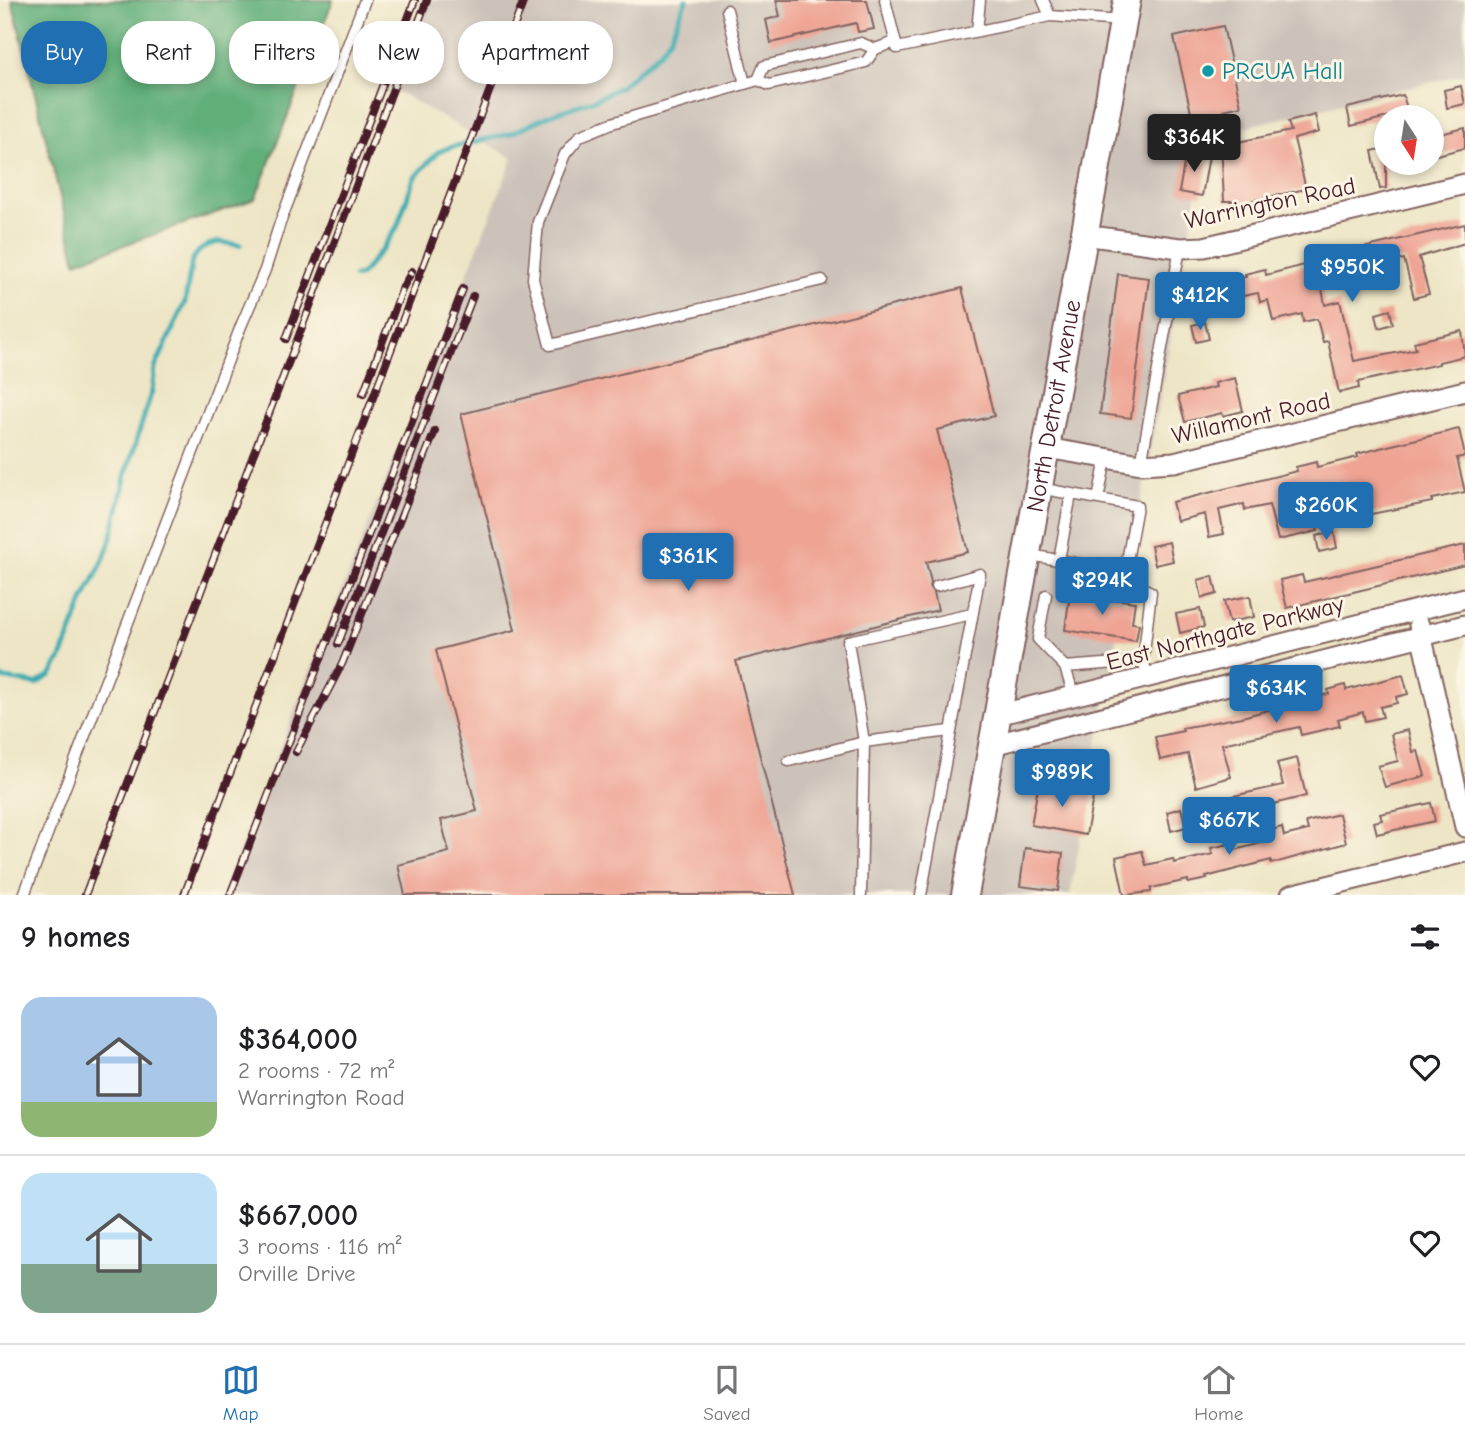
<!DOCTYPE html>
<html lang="en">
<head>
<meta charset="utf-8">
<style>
	:root { --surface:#fff; --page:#f2f2f2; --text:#202124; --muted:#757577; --line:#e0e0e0; --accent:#1f6fb2 }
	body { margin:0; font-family:"Comic Neue",sans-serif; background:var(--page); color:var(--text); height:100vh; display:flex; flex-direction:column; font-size:26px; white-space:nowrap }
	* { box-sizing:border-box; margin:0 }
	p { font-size:23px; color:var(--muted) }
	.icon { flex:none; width:38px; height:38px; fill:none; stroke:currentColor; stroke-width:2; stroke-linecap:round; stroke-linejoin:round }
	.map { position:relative; height:895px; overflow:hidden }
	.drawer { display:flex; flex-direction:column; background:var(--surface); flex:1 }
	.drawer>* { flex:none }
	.guide { position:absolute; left:21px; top:21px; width:700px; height:63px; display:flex; gap:14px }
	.needle { width:46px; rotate:168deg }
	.fabs { position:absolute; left:1374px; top:105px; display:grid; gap:14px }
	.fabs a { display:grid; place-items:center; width:70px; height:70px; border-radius:50%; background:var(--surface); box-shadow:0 4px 10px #0003; font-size:35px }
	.price { position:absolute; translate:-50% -60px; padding:0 16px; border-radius:7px; background:var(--accent); color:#fff; font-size:23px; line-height:46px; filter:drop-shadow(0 2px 4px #0008) }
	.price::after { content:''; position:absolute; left:50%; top:42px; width:21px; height:16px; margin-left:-10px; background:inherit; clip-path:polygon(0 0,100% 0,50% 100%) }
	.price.active { background:#222; color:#fff }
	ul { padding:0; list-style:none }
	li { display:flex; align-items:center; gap:21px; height:175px; padding:0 21px }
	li+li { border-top:2px solid var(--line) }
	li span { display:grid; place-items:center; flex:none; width:196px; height:140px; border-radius:21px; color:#555 }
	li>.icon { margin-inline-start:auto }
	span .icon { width:84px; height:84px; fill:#fffc; stroke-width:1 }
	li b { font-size:30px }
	h2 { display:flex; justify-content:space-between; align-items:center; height:84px; padding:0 21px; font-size:30px }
	.chip { padding:0 24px; border-radius:28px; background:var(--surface); box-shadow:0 4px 10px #0003; font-size:24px; line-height:63px }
	.chip.active { background:var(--accent); color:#fff }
	.dock { display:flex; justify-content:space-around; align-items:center; height:98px; border-top:2px solid var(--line); background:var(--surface); font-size:19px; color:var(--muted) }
	.dock a { display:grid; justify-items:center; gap:4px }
	.dock .active { color:var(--accent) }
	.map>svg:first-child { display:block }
	.industrial { fill:#cdc2b9 }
	.forest { fill:#60af79; stroke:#556752; stroke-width:2 }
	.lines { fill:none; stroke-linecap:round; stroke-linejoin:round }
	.stream { stroke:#38abb1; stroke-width:5 }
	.building { fill:#eea393 }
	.service-casing { stroke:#836461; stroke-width:13 }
	.minor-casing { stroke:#836461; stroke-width:23 }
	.secondary-casing { stroke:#836461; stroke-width:30 }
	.service { stroke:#fff; stroke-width:10 }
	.minor { stroke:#fff; stroke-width:19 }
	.secondary { stroke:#fff; stroke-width:26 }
	.rail-casing { stroke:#4a1f2b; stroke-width:8 }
	.rail { stroke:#fcf5e5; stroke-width:5; stroke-dasharray:16; stroke-linecap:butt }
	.culture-dot { fill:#0f9aa8; stroke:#fcf5e5; stroke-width:2.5 }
	.labels { text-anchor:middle; stroke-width:6; stroke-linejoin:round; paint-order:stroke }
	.culture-label { font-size:24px; fill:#0d838f; stroke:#fcf5e5; text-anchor:start }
	.street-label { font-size:24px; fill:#4a1f2b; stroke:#fcf5e5 }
</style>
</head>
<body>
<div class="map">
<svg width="1465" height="895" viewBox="0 0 1465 895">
	<rect width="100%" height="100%" fill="#fcf5e5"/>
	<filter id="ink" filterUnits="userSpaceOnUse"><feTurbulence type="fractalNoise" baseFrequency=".0143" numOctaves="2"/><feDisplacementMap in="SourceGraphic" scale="14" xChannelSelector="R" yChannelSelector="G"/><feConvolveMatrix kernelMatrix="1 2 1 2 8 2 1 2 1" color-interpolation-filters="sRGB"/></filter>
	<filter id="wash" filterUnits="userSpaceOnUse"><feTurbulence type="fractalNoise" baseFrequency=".00686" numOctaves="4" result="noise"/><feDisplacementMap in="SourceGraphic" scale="28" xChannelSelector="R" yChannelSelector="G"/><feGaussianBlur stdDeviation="1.57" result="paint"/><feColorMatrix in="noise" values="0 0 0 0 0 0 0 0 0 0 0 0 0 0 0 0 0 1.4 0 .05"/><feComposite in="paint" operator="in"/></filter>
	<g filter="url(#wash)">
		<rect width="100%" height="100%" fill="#ede5c5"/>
		<!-- industrial -->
		<path class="industrial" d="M 427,0 L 1465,0 L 1465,74 L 1207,136 L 1070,895 L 222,895 L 513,158 L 393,89 Z"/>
		<!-- forest -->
		<path class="forest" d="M 12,0 L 333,0 L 255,199 L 76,262 Z"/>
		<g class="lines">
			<!-- stream -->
			<path class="stream" d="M 354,277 L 361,275 L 383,248 L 397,227 L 414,178 L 438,152 L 451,147 L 510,134 L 550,115 L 594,100 L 620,87 L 659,53 L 670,38 L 686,0
				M 0,678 L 36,684 L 51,675 L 61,658 L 84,599 L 103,561 L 112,535 L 126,474 L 152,391 L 155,368 L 185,302 L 192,260 L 199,251 L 208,245 L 219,242 L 240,245"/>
		</g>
		<g id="blocks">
			<!-- building -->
			<path class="building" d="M 776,0 L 867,0 L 874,29 L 858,32 L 856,23 L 771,43 L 766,20 L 780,16 Z
				M 1223,26 L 1241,106 L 1224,110 L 1233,143 L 1291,131 L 1288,122 L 1315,115 L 1319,132 L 1294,139 L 1306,189 L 1249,201 L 1250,206 L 1235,206 L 1235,201 L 1224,201 L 1220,122 L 1211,121 L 1209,113 L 1192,117 L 1174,37 Z
				M 1461,86 L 1465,104 L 1447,108 L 1444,90 Z
				M 1403,95 L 1408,112 L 1351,126 L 1347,108 Z
				M 1465,128 L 1465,148 L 1433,156 L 1432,136 Z
				M 1386,148 L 1386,188 L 1380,189 L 1372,151 Z
				M 1186,152 L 1209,156 L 1202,196 L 1179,192 Z
				M 1465,224 L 1465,243 L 1419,257 L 1429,294 L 1414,298 L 1404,259 L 1320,278 L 1325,305 L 1340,301 L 1354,361 L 1416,349 L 1414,342 L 1462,331 L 1465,356 L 1439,362 L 1439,364 L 1358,382 L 1359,388 L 1339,393 L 1328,341 L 1323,342 L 1317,319 L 1303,322 L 1302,314 L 1273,321 L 1268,300 L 1260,302 L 1258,293 L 1213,302 L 1209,284 L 1246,277 L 1245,274 L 1265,269 L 1266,275 L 1334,257 L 1333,255 Z
				M 1118,274 L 1149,278 L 1131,418 L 1100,414 Z
				M 962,288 L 994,416 L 937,430 L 968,552 L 926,562 L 931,582 L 930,587 L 934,592 L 938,610 L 736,661 L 795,895 L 405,895 L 398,865 L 449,852 L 441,820 L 477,811 L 436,650 L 515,630 L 461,414 Z
				M 1390,310 L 1393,324 L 1379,328 L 1376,314 Z
				M 1205,322 L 1209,339 L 1196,342 L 1192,325 Z
				M 1235,378 L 1243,411 L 1223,416 L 1222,413 L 1185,422 L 1178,396 L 1216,387 L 1215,383 Z
				M 1459,429 L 1465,456 L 1457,458 L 1465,492 L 1432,499 L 1432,502 L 1366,515 L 1360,489 L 1310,498 L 1318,531 L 1278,540 L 1269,505 L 1245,510 L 1244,504 L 1219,510 L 1224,534 L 1209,537 L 1205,514 L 1177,521 L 1172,502 L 1297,471 L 1296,467 L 1316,462 L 1317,467 L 1358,457 L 1357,454 L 1392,445 Z
				M 1334,532 L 1337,548 L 1319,552 L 1316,536 Z
				M 1169,542 L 1173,561 L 1155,565 L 1151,546 Z
				M 1465,545 L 1465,565 L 1287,608 L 1280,580 L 1302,575 L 1304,582 Z
				M 1213,576 L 1217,594 L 1202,598 L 1198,580 Z
				M 1070,593 L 1135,602 L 1132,623 L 1139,624 L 1136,641 L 1065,630 Z
				M 1250,596 L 1254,617 L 1229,622 L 1224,601 Z
				M 1200,609 L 1204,627 L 1180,633 L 1176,614 Z
				M 1403,675 L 1408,694 L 1396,697 L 1397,703 L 1380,707 L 1383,717 L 1365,721 L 1363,712 L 1338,719 L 1340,726 L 1301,735 L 1299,727 L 1222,744 L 1231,777 L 1196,787 L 1188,754 L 1160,760 L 1155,737 L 1183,731 L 1182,728 L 1242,717 L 1269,710 L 1269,707 L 1329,694 L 1328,690 L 1345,685 L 1346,690 Z
				M 1408,730 L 1413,752 L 1418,751 L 1425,776 L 1385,787 L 1378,766 L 1398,761 L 1391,734 Z
				M 1297,758 L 1306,796 L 1236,813 L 1233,796 L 1283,785 L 1277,763 Z
				M 1039,782 L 1094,792 L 1086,835 L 1031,825 Z
				M 1431,803 L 1435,821 L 1377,834 L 1374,822 L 1382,820 L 1380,814 Z
				M 1181,808 L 1186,827 L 1171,831 L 1167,812 Z
				M 1339,814 L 1346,843 L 1271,864 L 1271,860 L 1206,877 L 1207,879 L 1188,883 L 1188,880 L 1151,888 L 1151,892 L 1124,895 L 1116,857 L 1142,851 L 1146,865 L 1173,859 L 1174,863 L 1213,854 L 1211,848 L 1230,844 L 1231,851 L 1266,842 L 1264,832 L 1282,827 L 1284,836 L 1308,830 L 1306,822 Z
				M 1025,848 L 1063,853 L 1058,891 L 1020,886 Z"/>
		</g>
	</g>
	<g filter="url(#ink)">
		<use href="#blocks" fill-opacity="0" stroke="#836461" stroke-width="2"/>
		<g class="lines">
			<defs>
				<path id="service" d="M 885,0 L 897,48 L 1050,16
					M 1043,0 L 1050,16 L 1123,21
					M 727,10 L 745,84
					M 977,31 L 980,0
					M 875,49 L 861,43 L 764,66 L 758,80 L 769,85 L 866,62 L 875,49 L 895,42
					M 758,80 L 612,123 L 580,136 L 565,154 L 538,222 L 533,279 L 550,345 L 822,280
					M 1141,464 L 1180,248
					M 1098,499 L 1106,459
					M 1030,555 L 1125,572 L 1137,506 L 1039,488
					M 1059,560 L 1071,494
					M 1125,572 L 1135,584 L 1151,592 L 1143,661 L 1145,667
					M 1046,595 L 1038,639 L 1065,667 L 1143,661
					M 1065,667 L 1074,696
					M 950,731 L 864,742 L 848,641 L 972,614
					M 789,761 L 864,742 L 861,895
					M 24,895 L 241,326 L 265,270 L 280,223 L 365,0
					M 921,895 L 980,574 L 937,586"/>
				<path id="minor" d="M 1084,235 L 1180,248 L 1204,247 L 1465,184
					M 1046,448 L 1141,464 L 1174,462 L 1465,391
					M 1419,625 L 1465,827
					M 997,715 L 1465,598
					M 992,745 L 1465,625
					M 1291,895 L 1465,852"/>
				<g id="secondary">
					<path id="s1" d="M 965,895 L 1127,0"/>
				</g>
			</defs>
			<!-- service casing -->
			<use href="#service" class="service-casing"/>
			<!-- minor casing -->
			<use href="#minor" class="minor-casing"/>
			<!-- secondary casing -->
			<use href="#secondary" class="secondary-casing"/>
			<!-- service -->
			<use href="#service" class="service"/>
			<!-- minor -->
			<use href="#minor" class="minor"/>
			<!-- secondary -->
			<use href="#secondary" class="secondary"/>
			<defs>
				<path id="rail" d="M 286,339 L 415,0
					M 363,394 L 403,287 L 412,271
					M 338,644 L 473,296
					M 296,752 L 342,664 L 435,431
					M 85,895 L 427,0
					M 184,895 L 524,0
					M 230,895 L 463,289"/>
			</defs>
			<!-- rail casing -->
			<use href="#rail" class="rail-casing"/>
			<!-- rail -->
			<use href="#rail" class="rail"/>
		</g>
	</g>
	<!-- markers -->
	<circle class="culture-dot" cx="1208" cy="71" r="7"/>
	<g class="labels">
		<!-- culture labels -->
		<g class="culture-label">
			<text x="1222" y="79">PRCUA Hall</text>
		</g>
		<!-- street labels -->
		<g class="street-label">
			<text transform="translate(1270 203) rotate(-12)" y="8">Warrington Road</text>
			<text dy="8" stroke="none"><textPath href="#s1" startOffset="497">North Detroit Avenue</textPath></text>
			<text transform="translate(1251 418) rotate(-13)" y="8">Willamont Road</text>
			<text transform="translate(1225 633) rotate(-14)" y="8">East Northgate Parkway</text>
		</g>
	</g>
</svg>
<div class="fabs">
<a><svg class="needle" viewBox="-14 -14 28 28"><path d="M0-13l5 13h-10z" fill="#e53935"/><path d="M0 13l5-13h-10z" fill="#757577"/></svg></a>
</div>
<b class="price active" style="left:1194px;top:174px">$364K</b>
<b class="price" style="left:1352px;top:304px">$950K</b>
<b class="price" style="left:1200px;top:332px">$412K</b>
<b class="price" style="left:1326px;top:542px">$260K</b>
<b class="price" style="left:688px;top:593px">$361K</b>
<b class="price" style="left:1102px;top:617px">$294K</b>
<b class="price" style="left:1276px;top:725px">$634K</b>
<b class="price" style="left:1062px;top:809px">$989K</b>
<b class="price" style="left:1229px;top:857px">$667K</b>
<div class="guide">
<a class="chip active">Buy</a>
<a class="chip">Rent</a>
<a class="chip">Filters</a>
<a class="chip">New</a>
<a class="chip">Apartment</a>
</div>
</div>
<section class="drawer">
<h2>9 homes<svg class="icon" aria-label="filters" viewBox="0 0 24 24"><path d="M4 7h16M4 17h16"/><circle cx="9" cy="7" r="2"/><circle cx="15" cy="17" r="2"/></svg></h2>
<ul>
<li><span style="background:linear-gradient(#a9c7e8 75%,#8fb573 0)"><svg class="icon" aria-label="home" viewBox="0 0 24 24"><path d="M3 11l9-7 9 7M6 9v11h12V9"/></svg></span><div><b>$364,000</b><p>2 rooms · 72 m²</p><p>Warrington Road</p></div><svg class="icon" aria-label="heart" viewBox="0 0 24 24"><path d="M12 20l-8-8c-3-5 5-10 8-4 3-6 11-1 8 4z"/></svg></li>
<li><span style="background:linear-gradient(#bfe0f5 65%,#7fa58c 0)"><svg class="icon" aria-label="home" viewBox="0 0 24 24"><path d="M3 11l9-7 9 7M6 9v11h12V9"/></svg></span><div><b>$667,000</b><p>3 rooms · 116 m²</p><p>Orville Drive</p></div><svg class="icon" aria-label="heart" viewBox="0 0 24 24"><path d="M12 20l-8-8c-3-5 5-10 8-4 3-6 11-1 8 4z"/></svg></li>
</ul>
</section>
<nav class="dock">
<a class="active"><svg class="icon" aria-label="map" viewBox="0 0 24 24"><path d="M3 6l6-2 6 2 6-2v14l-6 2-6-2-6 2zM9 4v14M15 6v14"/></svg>Map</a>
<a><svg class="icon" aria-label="saved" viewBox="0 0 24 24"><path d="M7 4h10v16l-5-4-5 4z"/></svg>Saved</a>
<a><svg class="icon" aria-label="home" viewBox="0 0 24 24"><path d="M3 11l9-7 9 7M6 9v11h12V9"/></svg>Home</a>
</nav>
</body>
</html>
